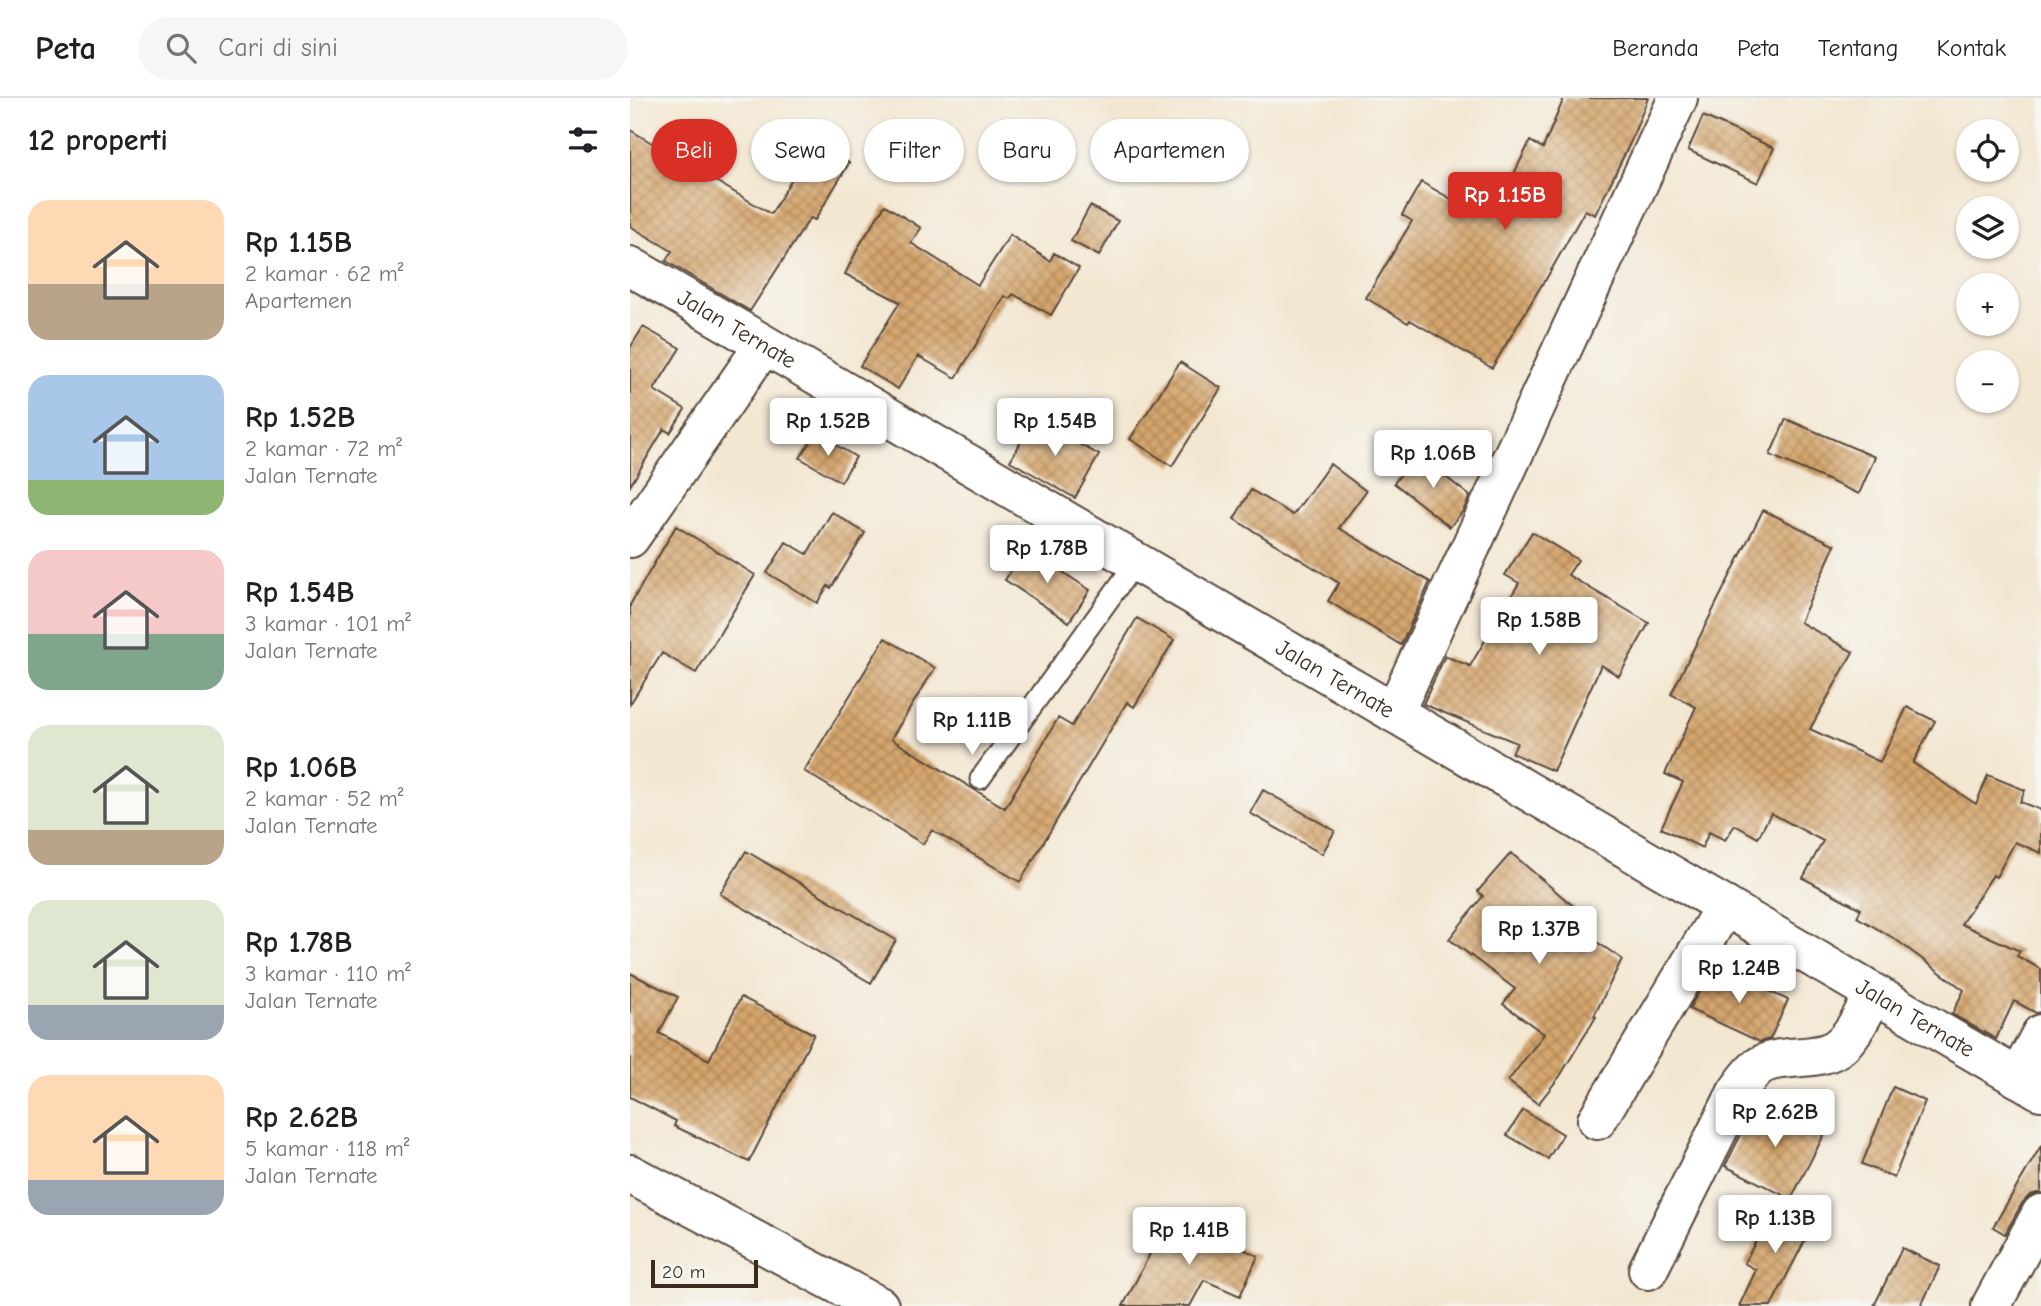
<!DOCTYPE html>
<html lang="id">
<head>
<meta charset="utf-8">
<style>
	:root { --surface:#fff; --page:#f6f6f6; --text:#202124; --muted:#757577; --line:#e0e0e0; --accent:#d93025 }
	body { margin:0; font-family:"Comic Neue",sans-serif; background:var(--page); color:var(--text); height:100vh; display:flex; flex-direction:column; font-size:26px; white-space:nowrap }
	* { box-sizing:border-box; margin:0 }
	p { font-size:23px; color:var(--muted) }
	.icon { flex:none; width:38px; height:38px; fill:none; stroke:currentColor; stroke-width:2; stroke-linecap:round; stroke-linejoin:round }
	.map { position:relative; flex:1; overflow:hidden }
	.side { display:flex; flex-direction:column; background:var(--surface); width:630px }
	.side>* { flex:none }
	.banner { position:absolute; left:21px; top:21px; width:665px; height:63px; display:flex; gap:14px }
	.fabs { position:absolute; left:1326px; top:21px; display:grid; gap:14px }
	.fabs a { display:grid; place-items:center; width:63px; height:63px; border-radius:50%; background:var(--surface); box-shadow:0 2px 5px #0004; font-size:35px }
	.scale { position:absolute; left:21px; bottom:18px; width:107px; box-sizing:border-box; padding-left:7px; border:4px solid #3b2a1e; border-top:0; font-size:19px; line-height:24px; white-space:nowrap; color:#3b2a1e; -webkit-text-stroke:5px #f6f6f2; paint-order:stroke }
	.price { position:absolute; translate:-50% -60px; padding:0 16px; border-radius:7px; background:#fff; color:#222; font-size:23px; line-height:46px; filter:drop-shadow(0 2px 4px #0008) }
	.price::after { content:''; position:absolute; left:50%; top:42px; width:21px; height:16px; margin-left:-10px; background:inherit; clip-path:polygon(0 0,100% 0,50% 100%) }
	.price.current { background:var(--accent); color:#fff }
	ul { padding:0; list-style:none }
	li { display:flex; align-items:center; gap:21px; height:175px; padding:0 28px }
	li span { display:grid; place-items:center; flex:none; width:196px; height:140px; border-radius:21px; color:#555 }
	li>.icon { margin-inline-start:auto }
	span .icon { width:84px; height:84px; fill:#fffc; stroke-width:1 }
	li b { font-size:30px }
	h2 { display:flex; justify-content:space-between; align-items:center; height:84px; padding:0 28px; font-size:30px }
	.chip { padding:0 24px; border-radius:32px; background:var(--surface); box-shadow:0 2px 5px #0004; font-size:24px; line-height:63px }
	.chip.current { background:var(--accent); color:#fff }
	header { display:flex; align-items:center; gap:42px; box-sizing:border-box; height:98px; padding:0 35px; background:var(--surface); border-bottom:2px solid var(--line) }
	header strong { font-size:33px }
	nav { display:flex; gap:38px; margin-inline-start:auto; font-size:24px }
	.search { width:490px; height:63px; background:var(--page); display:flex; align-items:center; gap:18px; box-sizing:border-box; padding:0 24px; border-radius:38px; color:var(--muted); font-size:26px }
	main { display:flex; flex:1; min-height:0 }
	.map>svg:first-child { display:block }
	.building { fill:url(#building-cross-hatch) }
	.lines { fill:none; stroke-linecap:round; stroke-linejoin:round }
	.service-casing { stroke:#574639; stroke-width:23 }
	.minor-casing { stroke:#574639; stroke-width:42 }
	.tertiary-casing { stroke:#574639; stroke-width:42 }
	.service { stroke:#fff; stroke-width:19 }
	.minor { stroke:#fff; stroke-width:38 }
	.tertiary { stroke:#fff; stroke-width:38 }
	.labels { text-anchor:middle; stroke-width:5; stroke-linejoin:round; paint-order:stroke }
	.street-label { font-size:23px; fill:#3b2a1e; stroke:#f6f6f2 }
</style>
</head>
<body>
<header>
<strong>Peta</strong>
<div class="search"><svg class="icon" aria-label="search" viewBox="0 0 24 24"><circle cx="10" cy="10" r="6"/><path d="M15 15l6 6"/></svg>Cari di sini</div>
<nav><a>Beranda</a><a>Peta</a><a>Tentang</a><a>Kontak</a></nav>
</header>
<main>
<section class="side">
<h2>12 properti<svg class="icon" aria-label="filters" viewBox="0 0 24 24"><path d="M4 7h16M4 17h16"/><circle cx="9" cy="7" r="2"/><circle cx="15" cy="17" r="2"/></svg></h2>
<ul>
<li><span style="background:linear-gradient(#ffd9b3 60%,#b9a48a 0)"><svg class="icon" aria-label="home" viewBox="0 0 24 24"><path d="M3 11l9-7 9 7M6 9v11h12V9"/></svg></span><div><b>Rp 1.15B</b><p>2 kamar · 62 m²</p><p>Apartemen</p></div></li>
<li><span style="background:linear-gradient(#a9c7e8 75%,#8fb573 0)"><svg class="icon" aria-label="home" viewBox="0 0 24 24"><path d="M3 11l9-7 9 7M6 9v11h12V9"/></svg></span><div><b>Rp 1.52B</b><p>2 kamar · 72 m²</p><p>Jalan Ternate</p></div></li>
<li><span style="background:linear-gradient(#f6c9c9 60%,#7fa58c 0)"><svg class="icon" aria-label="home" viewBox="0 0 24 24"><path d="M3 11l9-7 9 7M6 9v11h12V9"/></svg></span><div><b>Rp 1.54B</b><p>3 kamar · 101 m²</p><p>Jalan Ternate</p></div></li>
<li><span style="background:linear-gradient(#dfe7d0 75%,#b9a48a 0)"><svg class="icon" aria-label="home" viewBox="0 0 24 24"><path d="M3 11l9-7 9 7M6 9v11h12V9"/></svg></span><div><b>Rp 1.06B</b><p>2 kamar · 52 m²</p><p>Jalan Ternate</p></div></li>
<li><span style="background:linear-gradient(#dfe7d0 75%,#9aa5b1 0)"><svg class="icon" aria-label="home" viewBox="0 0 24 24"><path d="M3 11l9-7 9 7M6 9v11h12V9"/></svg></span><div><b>Rp 1.78B</b><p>3 kamar · 110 m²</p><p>Jalan Ternate</p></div></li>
<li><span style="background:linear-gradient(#ffd9b3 75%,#9aa5b1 0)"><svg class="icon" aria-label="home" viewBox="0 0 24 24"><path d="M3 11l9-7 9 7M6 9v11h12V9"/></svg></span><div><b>Rp 2.62B</b><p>5 kamar · 118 m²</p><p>Jalan Ternate</p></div></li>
</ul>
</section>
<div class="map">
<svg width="1411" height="1208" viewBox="0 0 1411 1208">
	<defs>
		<pattern id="building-cross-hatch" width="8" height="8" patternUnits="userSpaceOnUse" patternTransform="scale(1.75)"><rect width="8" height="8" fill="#d5a56c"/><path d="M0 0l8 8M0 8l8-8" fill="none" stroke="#ae8758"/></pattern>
	</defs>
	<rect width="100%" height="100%" fill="#f6f6f2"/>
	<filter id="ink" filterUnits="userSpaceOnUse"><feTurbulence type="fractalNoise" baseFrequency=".0143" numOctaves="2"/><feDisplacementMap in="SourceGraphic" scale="14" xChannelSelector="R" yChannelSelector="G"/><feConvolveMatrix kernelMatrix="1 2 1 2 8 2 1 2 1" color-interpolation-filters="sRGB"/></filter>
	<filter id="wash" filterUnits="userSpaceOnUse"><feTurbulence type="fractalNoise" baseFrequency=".00686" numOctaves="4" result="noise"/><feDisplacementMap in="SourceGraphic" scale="28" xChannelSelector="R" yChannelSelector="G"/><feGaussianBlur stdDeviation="1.57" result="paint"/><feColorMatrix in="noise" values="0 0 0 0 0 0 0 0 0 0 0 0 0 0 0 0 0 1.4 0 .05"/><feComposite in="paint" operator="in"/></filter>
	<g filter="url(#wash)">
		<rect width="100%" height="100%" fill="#f3e7d2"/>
		<g id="blocks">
			<!-- building -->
			<path class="building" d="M 934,0 L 1018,0 L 1000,45 L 965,117 L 955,112 L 915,183 L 914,183 L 862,270 L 780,222 L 778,225 L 736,200 L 782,123 L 772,117 L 791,84 L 852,118 L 870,86 L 877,90 L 900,43 L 913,50 Z
				M 1073,18 L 1144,50 L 1128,85 L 1058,52 Z
				M 0,32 L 141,116 L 184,44 L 219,65 L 185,122 L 180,120 L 120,213 L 36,163 L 42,153 L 0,128 Z
				M 255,107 L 291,130 L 281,145 L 348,187 L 380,137 L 420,163 L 424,155 L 449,170 L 421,217 L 383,196 L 380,201 L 375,198 L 326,280 L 288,258 L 268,291 L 230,268 L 270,204 L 215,176 L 229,148 Z
				M 460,108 L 488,123 L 469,158 L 441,143 Z
				M 13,229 L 50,250 L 24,292 L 55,311 L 40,335 L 34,331 L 0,388 L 0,250 Z
				M 550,264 L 591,290 L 542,368 L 500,341 Z
				M 404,321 L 469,357 L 445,400 L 380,363 Z
				M 1156,321 L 1245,359 L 1229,396 L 1140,357 Z
				M 186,335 L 226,359 L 211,384 L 170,360 Z
				M 787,356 L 840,398 L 833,413 L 820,429 L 764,385 Z
				M 700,366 L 736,393 L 709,430 L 800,484 L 771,547 L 698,503 L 709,485 L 604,421 L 621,392 L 663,417 Z
				M 1133,412 L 1205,447 L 1170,524 L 1223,554 L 1180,631 L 1250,664 L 1277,609 L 1305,623 L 1283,665 L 1346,706 L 1358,677 L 1395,692 L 1390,704 L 1411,712 L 1411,755 L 1385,744 L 1366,779 L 1363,777 L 1331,826 L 1390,853 L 1387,858 L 1411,871 L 1411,914 L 1406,915 L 1384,903 L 1366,941 L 1322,916 L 1334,892 L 1265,841 L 1227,819 L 1231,811 L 1173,780 L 1193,743 L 1141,715 L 1128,740 L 1105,727 L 1095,742 L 1079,734 L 1072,750 L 1031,730 L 1053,684 L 1035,676 L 1066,609 L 1041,596 Z
				M 202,414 L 235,435 L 201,490 L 198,488 L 187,505 L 137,475 L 156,444 L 177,456 Z
				M 46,428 L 125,477 L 66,575 L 32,555 L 0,606 L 0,507 Z
				M 902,434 L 948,462 L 938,477 L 1019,525 L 989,578 L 971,567 L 923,673 L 882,655 L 887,645 L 793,606 L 815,558 L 840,568 L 889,485 L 875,477 Z
				M 396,450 L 460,492 L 439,524 L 375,482 Z
				M 507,520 L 544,542 L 504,609 L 497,604 L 390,784 L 302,732 L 293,746 L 174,673 L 255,540 L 305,570 L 261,641 L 375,710 L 428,620 L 442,628 Z
				M 633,692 L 705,733 L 692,756 L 620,715 Z
				M 116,753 L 266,842 L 241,885 L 90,796 Z
				M 881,755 L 956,819 L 949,832 L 992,861 L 964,918 L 966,919 L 930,978 L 908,1006 L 878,983 L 914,936 L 873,906 L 885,891 L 819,841 L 853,798 L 848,793 Z
				M 1084,868 L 1122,888 L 1123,886 L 1158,902 L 1140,941 L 1130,944 L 1059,911 Z
				M 0,875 L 48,899 L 29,935 L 79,962 L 111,899 L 184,936 L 119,1064 L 44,1028 L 46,1023 L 0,999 Z
				M 1263,989 L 1295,1003 L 1264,1080 L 1232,1066 Z
				M 1129,1001 L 1195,1035 L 1161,1101 L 1095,1068 Z
				M 893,1012 L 933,1036 L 918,1061 L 877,1037 Z
				M 1411,1048 L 1411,1094 L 1400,1097 L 1392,1105 L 1375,1136 L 1363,1129 Z
				M 1147,1105 L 1184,1125 L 1141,1208 L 1109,1208 L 1126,1172 L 1114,1165 Z
				M 540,1117 L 628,1158 L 610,1198 L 574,1182 L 560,1208 L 493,1208 Z
				M 1272,1150 L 1310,1168 L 1291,1208 L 1244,1208 Z"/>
		</g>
	</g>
	<g filter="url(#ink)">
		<use href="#blocks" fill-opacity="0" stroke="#574639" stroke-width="2"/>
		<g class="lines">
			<defs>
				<path id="service" d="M 350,681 L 506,464"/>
				<path id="minor" d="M 0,440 L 134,247
					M 764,615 L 1048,0
					M 1388,980 L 1411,936
					M 967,1022 L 1095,808
					M 0,1076 L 249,1208
					M 1018,1172 L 1107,994 C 1113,986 1119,976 1128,969 C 1148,954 1185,965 1207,950 C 1224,938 1234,913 1244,896
					M 1361,1208 L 1411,1116"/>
				<g id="tertiary">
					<path id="s1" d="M 0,168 L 1411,993"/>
				</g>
			</defs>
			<!-- service casing -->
			<use href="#service" class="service-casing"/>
			<!-- minor casing -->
			<use href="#minor" class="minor-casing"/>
			<!-- tertiary casing -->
			<use href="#tertiary" class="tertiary-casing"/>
			<!-- service -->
			<use href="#service" class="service"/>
			<!-- minor -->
			<use href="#minor" class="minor"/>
			<!-- tertiary -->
			<use href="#tertiary" class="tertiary"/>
		</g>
	</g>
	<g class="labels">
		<!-- street labels -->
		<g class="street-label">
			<text dy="8" stroke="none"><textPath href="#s1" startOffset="124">Jalan Ternate</textPath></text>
			<text dy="8" stroke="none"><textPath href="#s1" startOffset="817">Jalan Ternate</textPath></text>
			<text dy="8" stroke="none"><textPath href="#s1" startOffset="1489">Jalan Ternate</textPath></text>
		</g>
	</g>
</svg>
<div class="fabs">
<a><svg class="icon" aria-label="locate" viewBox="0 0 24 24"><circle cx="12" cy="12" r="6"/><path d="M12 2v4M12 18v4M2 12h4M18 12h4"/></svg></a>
<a><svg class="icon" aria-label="layers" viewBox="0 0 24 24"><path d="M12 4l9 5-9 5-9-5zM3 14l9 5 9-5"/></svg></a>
<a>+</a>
<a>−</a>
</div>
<div class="scale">20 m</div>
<b class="price current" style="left:875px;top:134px">Rp 1.15B</b>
<b class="price" style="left:198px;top:360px">Rp 1.52B</b>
<b class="price" style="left:425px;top:360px">Rp 1.54B</b>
<b class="price" style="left:803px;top:392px">Rp 1.06B</b>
<b class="price" style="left:417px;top:487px">Rp 1.78B</b>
<b class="price" style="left:909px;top:559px">Rp 1.58B</b>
<b class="price" style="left:342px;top:659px">Rp 1.11B</b>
<b class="price" style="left:909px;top:868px">Rp 1.37B</b>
<b class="price" style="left:1109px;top:907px">Rp 1.24B</b>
<b class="price" style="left:1145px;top:1051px">Rp 2.62B</b>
<b class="price" style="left:1145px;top:1157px">Rp 1.13B</b>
<b class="price" style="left:559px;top:1169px">Rp 1.41B</b>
<div class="banner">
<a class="chip current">Beli</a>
<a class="chip">Sewa</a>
<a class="chip">Filter</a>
<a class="chip">Baru</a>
<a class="chip">Apartemen</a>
</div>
</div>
</main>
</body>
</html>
